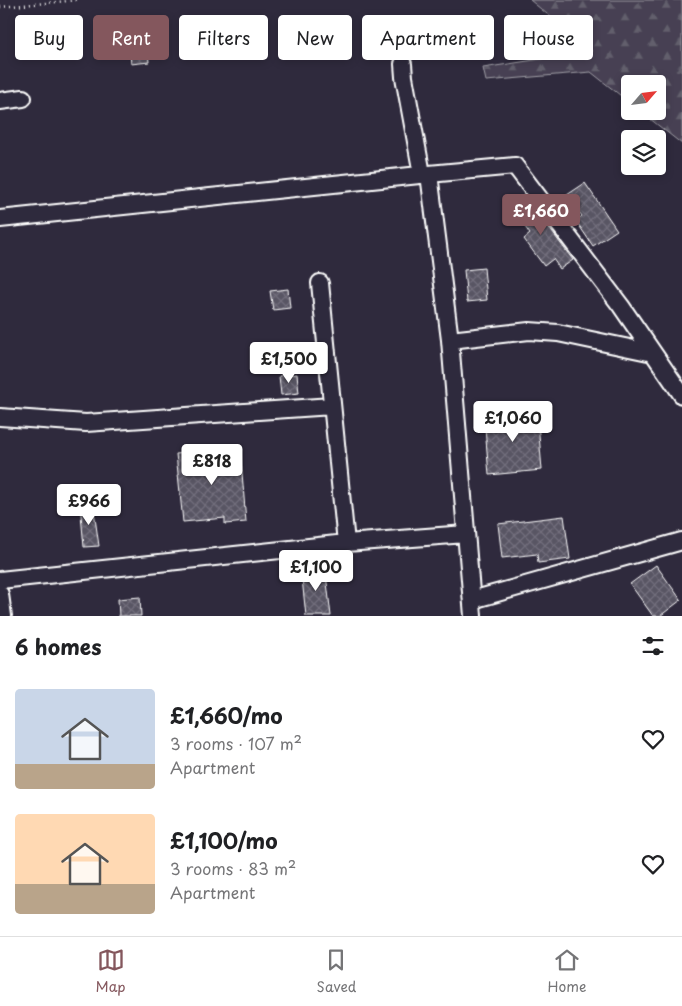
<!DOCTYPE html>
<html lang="en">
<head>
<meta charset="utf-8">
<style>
	:root { --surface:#fff; --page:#f2f2f2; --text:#202124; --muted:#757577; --line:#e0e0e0; --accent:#84575d }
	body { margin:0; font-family:"Playpen Sans",sans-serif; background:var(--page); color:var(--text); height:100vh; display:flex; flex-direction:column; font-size:19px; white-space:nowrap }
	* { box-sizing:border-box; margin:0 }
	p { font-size:16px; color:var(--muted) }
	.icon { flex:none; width:28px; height:28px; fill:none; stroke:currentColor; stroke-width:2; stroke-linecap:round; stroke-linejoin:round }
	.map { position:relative; height:616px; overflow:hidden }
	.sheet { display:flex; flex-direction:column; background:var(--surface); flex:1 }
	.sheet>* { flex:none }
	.banner { position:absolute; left:15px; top:15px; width:652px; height:45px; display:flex; gap:10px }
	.needle { width:32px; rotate:62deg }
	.controls { position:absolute; left:621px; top:75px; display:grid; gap:10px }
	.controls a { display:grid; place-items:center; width:45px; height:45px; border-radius:5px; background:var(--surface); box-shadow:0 2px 8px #0003; font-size:25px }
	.price { position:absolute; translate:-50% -42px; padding:0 11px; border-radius:5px; background:#fff; color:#222; font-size:16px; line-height:32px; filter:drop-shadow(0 1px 2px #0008) }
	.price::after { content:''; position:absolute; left:50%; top:30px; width:15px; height:11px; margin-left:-8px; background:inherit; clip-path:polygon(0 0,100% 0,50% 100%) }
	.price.current { background:var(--accent); color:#fff }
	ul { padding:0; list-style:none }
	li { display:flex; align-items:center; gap:15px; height:125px; padding:0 15px }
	li span { display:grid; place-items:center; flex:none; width:140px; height:100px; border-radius:5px; color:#555 }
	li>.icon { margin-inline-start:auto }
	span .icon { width:60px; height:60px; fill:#fffc; stroke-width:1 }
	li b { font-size:21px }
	h2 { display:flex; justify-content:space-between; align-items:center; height:60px; padding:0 15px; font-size:21px }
	.tag { padding:0 18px; border-radius:5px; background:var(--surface); box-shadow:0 2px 8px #0003; font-size:18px; line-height:45px }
	.tag.current { background:var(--accent); color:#fff }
	.dock { display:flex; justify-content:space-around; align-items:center; height:70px; border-top:1px solid var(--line); background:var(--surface); font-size:14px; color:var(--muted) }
	.dock a { display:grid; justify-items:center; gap:2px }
	.dock .current { color:var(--accent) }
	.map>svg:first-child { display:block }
	.forest { fill:url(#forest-firs); stroke:#a2a0a8 }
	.building { fill:url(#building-cross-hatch); stroke:#fff }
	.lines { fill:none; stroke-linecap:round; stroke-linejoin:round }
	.minor-casing { stroke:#fff; stroke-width:20 }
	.path { stroke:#fff; stroke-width:2.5; stroke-dasharray:1 4; stroke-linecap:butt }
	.minor { stroke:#2f2a3d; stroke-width:16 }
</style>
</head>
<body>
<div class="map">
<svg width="682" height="616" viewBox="0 0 682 616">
	<defs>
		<pattern id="forest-firs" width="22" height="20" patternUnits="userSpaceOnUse" patternTransform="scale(1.25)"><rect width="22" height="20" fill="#464152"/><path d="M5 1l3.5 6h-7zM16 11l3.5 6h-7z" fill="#625e6c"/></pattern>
		<pattern id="building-cross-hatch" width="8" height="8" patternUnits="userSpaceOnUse" patternTransform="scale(1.25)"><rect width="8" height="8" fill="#595564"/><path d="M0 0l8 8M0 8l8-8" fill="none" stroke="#726e7b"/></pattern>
	</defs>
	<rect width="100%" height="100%" fill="#2f2a3d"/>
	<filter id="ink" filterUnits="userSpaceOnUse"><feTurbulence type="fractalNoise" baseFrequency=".02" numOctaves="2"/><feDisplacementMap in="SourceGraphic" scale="10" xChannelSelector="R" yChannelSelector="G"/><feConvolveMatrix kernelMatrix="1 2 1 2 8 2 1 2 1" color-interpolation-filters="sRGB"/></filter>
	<g filter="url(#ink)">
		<!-- forest -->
		<path class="forest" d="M 530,0 L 682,0 L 682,144 L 640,111 L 658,111 L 658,84 L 630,84 L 630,103 L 591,72 L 486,81 L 483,68 L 592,51 Z"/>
		<!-- building -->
		<path class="building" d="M 147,43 L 149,62 L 131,64 L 129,45 Z
			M 585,183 L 617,230 L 593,246 L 576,221 L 582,216 L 567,195 Z
			M 525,196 L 573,260 L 560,269 L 553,259 L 544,266 L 524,239 L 530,234 L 511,207 Z
			M 484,268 L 487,300 L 467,302 L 464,270 Z
			M 288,289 L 290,308 L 273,310 L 270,291 Z
			M 297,374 L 299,393 L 281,395 L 279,376 Z
			M 537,411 L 542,470 L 489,475 L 484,416 Z
			M 240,448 L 246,522 L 225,524 L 225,518 L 183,522 L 176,454 Z
			M 80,504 L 93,504 L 99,546 L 84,547 Z
			M 564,516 L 570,559 L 538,563 L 537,554 L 502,558 L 498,524 Z
			M 656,565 L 681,600 L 660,616 L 653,616 L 630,584 Z
			M 325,566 L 331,616 L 306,616 L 301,569 Z
			M 140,597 L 141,616 L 119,616 L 118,599 Z"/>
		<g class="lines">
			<defs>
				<path id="minor" d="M 403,64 L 404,77 L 422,174
					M 0,101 L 23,98
					M 429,174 L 515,166 L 621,306 L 682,395
					M 0,219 L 429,174 L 450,340 L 473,616
					M 320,283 L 346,543
					M 450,340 L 529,331 L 558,333 L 653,353
					M 0,417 L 86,423 L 332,406
					M 0,580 L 346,543 L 466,534
					M 0,594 L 3,616
					M 472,600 L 682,541"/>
			</defs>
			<!-- minor casing -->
			<use href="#minor" class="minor-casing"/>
			<!-- path -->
			<path class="path" d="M 0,7 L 79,0"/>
			<!-- minor -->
			<use href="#minor" class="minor"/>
		</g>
	</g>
</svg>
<div class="controls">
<a><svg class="needle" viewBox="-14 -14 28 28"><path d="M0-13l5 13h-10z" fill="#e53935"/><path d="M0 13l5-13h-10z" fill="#757577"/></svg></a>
<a><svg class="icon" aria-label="layers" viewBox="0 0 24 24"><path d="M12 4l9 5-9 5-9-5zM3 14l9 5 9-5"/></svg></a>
</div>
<b class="price current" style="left:541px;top:236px">£1,660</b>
<b class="price" style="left:289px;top:384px">£1,500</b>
<b class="price" style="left:513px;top:443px">£1,060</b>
<b class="price" style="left:212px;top:486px">£818</b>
<b class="price" style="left:89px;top:526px">£966</b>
<b class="price" style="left:316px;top:592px">£1,100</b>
<div class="banner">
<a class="tag">Buy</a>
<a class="tag current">Rent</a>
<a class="tag">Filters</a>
<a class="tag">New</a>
<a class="tag">Apartment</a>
<a class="tag">House</a>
</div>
</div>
<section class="sheet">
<h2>6 homes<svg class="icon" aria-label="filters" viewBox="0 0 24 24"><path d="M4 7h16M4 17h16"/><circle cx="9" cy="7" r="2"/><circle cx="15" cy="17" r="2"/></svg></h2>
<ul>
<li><span style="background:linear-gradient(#c9d6e8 75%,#b9a48a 0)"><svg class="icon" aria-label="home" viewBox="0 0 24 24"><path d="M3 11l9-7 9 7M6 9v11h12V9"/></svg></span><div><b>£1,660/mo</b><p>3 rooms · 107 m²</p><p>Apartment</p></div><svg class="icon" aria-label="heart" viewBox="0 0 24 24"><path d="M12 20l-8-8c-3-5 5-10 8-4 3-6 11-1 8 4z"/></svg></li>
<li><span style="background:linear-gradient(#ffd9b3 70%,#b9a48a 0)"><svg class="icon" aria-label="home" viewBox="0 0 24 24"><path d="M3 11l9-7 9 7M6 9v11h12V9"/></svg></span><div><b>£1,100/mo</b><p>3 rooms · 83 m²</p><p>Apartment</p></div><svg class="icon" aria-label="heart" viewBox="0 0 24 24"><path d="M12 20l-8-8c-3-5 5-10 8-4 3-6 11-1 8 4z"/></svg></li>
</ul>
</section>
<nav class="dock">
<a class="current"><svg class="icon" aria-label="map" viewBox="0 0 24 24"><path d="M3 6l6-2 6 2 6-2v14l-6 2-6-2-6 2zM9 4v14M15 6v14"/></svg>Map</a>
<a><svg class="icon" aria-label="saved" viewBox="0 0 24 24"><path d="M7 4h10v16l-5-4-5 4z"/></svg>Saved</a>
<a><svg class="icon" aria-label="home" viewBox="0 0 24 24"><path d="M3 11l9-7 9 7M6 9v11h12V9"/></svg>Home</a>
</nav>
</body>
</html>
